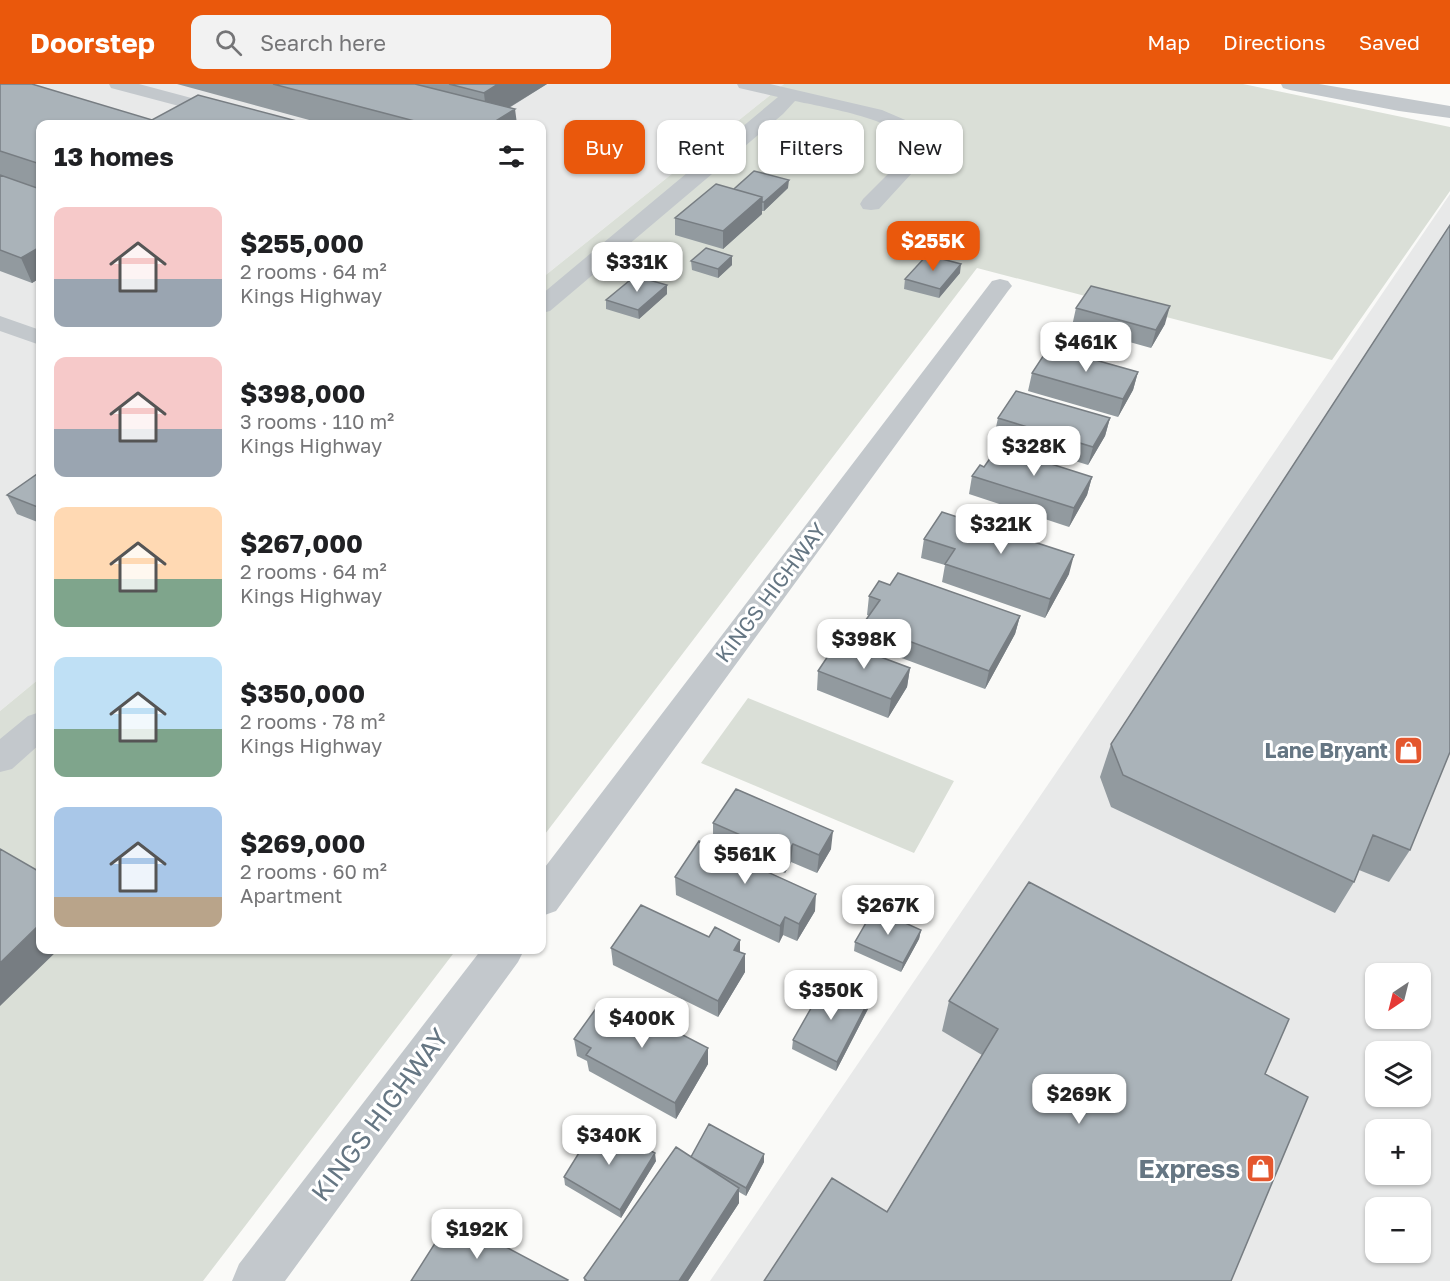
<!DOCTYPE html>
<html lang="en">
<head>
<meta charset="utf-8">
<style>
	:root { --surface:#fff; --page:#f2f2f2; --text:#202124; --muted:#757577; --accent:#ea580c }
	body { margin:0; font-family:"Golos Text",sans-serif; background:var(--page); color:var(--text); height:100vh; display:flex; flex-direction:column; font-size:22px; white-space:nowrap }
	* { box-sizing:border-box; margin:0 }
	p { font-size:20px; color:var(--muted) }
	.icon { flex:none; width:33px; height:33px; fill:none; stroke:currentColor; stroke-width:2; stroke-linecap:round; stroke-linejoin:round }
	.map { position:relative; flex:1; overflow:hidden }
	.panel { position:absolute; left:36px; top:36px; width:510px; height:834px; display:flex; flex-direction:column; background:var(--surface); border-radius:12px; box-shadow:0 2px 4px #0004 }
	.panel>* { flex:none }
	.top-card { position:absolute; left:564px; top:36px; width:570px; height:54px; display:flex; gap:12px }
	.needle { width:39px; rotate:215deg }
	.fabs { position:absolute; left:1365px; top:879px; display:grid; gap:12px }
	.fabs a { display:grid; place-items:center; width:66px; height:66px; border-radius:12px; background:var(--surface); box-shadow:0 2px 4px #0004; font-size:30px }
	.price { position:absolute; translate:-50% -51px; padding:0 14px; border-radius:12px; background:#fff; color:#222; font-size:20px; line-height:39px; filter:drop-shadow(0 2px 3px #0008) }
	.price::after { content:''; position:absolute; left:50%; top:36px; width:18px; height:14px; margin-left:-9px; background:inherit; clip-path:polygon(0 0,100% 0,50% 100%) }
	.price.on { background:var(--accent); color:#fff }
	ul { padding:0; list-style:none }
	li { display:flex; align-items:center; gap:18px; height:150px; padding:0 18px }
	li span { display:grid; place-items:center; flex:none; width:168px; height:120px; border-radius:12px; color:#555 }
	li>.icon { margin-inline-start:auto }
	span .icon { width:72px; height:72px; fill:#fffc; stroke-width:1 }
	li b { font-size:26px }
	h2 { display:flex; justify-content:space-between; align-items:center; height:72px; padding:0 18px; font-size:26px }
	.pill { padding:0 21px; border-radius:12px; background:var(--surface); box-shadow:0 2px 4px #0004; font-size:21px; line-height:54px }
	.pill.on { background:var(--accent); color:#fff }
	header { display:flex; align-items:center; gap:36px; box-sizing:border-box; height:84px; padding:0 30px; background:var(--accent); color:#fff }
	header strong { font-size:28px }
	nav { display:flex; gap:33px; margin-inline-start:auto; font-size:21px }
	.search { width:420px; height:54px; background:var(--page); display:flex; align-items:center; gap:15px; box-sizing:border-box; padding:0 21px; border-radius:12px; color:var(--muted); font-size:22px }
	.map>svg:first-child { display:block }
	.built { fill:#e8e9e9; fill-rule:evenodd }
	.green { fill:#dadfd7 }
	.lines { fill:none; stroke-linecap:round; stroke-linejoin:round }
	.minor { fill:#c3c8cc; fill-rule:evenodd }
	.wall { fill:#929a9f }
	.shaded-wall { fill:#777d82 }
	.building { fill:#aab3b9; stroke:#777d82; stroke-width:1.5 }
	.labels { text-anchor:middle; stroke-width:6; stroke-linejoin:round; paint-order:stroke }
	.street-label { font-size:21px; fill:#657683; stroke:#fff }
	.poi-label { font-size:21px; font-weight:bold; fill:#657683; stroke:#fff; text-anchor:end }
	.near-street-label { font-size:26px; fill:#657683; stroke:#fff }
	.near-poi-label { font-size:26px; font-weight:bold; fill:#657683; stroke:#fff; text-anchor:end }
</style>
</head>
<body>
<header>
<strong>Doorstep</strong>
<div class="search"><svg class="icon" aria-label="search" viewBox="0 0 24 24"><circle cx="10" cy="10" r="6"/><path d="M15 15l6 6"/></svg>Search here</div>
<nav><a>Map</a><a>Directions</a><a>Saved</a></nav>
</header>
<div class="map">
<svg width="1450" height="1197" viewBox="0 0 1450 1197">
	<rect width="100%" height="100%" fill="#fafaf8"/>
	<!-- built -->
	<path class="built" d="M 0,0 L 784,0 L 542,194 L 542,40 L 40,40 L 40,594 L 0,627 Z
		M 1450,110 L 1450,1197 L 710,1197 ZM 1376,890 L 1420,890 L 1420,934 L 1376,934 ZM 1376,968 L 1420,968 L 1420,1012 L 1376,1012 ZM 1376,1046 L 1420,1046 L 1420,1090 L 1376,1090 ZM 1376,1124 L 1420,1124 L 1420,1168 L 1376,1168 Z"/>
	<!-- green -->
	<path class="green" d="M 784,0 L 1243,0 L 1450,43 L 1450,107 L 1332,276 L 977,184 L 542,754 L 542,194 Z
		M 40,594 L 40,866 L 456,866 L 203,1197 L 0,1197 L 0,627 Z
		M 748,614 L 954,697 L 914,769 L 701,679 Z"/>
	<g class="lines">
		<!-- minor -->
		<path class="minor" d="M 109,0 L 139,0 L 274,36 L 277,40 L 247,40 L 111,4 Z
			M 737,0 L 770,0 L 882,26 L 917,41 L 928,50 L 934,65 L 879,125 L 871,126 L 863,125 L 860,120 L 863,115 L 914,64 C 906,36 822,23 795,17 L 783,30 L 550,227 L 542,229 L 542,210 L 778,13 L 739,4 Z
			M 1281,0 L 1319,0 L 1450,22 L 1450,34 L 1399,27 L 1290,6 L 1283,4 Z
			M 1000,195 L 1008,197 L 1012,202 L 1008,207 L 556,827 L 542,832 L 542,787 L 992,197 Z
			M 0,232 L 40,246 L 40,261 L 0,247 Z
			M 40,628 L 40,660 L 12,685 L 0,688 L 0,655 L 28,632 Z
			M 481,866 L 524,866 L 518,878 L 285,1197 L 232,1197 L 239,1180 Z"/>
	</g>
	<!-- wall -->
	<path class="wall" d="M 0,0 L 152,36 L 308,40 L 40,40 L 40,194 L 32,199 L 0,187 Z
		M 177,0 L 547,0 L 509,24 L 517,40 L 324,40 Z
		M 788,104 L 764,127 L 762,127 L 762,130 L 723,165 L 675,151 L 675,134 L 734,105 Z
		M 1450,141 L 1410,766 L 1389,798 L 1359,786 L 1354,798 L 1335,829 L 1111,723 L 1100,693 L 1111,660 Z
		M 732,172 L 732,181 L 718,194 L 692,186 L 691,177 Z
		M 960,189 L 939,214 L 904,205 L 905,195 Z
		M 667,201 L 667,210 L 639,235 L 606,225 L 606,216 Z
		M 1076,224 L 1165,240 L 1151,264 L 1072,242 Z
		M 1138,288 L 1133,306 L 1118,333 L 1028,307 L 1032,289 Z
		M 998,334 L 1110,334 L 1105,352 L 1088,381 L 994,352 Z
		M 984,383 L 1092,393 L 1087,411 L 1069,443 L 969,410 L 972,392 Z
		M 40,388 L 40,439 L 17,430 L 7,411 Z
		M 924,455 L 1069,490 L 1045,534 L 942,498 L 945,481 L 921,474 Z
		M 890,501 L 1020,532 L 1015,550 L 985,605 L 861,559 L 863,540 L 870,532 L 867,531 L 869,512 Z
		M 910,584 L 907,603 L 888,634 L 817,606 L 818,587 Z
		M 713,739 L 831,765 L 817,789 L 791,778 L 785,789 L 713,757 Z
		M 675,793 L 815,827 L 797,857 L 783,851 L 779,859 L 676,811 Z
		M 921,846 L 919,855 L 901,888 L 854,867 L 855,858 Z
		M 611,864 L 745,870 L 745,888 L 718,933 L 613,881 Z
		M 869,916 L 868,925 L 836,987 L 792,965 L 793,956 Z
		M 949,917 L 1265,990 L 887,1128 L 982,971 L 942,947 Z
		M 616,927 L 708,980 L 676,1035 L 589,987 L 587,977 L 577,972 L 574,955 Z
		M 691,1073 L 764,1078 L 746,1112 L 739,1108 L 739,1119 L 688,1197 L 584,1197 L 584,1194 Z
		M 656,1077 L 621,1134 L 565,1101 L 564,1093 Z"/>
	<!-- shaded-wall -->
	<path class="shaded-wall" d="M 498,0 L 547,0 L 487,37 L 484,9 Z
		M 515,25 L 517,40 L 491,40 Z
		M 789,96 L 788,104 L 764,127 L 764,118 Z
		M 762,113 L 762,130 L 723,165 L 723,147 Z
		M 40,163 L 40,194 L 32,199 L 21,174 Z
		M 732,172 L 732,181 L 718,194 L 718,185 Z
		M 961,180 L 960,189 L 939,214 L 940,205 Z
		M 667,201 L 667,210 L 639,235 L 638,226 Z
		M 1170,222 L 1165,240 L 1151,264 L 1156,246 Z
		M 1138,288 L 1133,306 L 1118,333 L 1123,315 Z
		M 1110,334 L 1105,352 L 1088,381 L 1093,363 Z
		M 1092,393 L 1087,411 L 1069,443 L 1074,424 Z
		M 1074,471 L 1069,490 L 1045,534 L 1050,515 Z
		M 1020,532 L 1015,550 L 985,605 L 989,587 Z
		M 910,584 L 907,603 L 888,634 L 891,615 Z
		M 833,747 L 831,765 L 817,789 L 819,771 Z
		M 793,760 L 791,778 L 785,789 L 786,771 Z
		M 816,810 L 815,827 L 797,857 L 799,840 Z
		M 785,833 L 783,851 L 779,859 L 780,842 Z
		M 40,840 L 40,866 L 58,866 L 0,922 L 0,879 Z
		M 921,846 L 919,855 L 901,888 L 903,879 Z
		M 740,856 L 740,873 L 734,866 Z
		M 745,870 L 745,888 L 718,933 L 718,917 Z
		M 869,916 L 868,925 L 836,987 L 837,978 Z
		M 708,964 L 708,980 L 676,1035 L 675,1019 Z
		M 655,1069 L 656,1077 L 621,1134 L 620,1126 Z
		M 764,1070 L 764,1078 L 746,1112 L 746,1104 Z
		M 739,1104 L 739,1119 L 688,1197 L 679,1197 Z"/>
	<!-- building -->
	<path class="building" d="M 0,0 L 32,0 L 152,36 L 198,11 L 308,40 L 40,40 L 40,80 L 0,67 Z
		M 273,0 L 415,0 L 515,25 L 491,40 L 426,40 Z
		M 449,0 L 498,0 L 484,9 Z
		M 754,87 L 789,96 L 764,118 L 762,118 L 762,113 L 734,105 Z
		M 0,91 L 40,105 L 40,163 L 21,174 L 0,166 Z
		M 716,100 L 762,113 L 723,147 L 675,134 Z
		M 1450,141 L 1450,668 L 1410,766 L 1373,751 L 1354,798 L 1123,691 L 1111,660 Z
		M 706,164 L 732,172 L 718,185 L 691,177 Z
		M 927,171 L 961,180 L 940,205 L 905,195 Z
		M 635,192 L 667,201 L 638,226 L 606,216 Z
		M 1091,202 L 1170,222 L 1156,246 L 1076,224 Z
		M 1049,263 L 1138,288 L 1123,315 L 1032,289 Z
		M 1016,307 L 1110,334 L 1093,363 L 998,334 Z
		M 998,363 L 1092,393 L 1074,424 L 972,392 L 980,381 L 984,383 Z
		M 40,388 L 40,424 L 7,411 Z
		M 942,428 L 1074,471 L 1050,515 L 945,480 L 955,465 L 924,455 Z
		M 898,489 L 1020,532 L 989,587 L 863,540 L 880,516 L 869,512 L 879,497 L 890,501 Z
		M 838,557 L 910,584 L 891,615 L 818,587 Z
		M 736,705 L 833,747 L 819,771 L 793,760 L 786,771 L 713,739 Z
		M 699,757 L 816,810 L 799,840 L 785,833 L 780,842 L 675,793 Z
		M 0,765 L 40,788 L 40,840 L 0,879 Z
		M 1029,798 L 1289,935 L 1265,990 L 1308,1013 L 1231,1197 L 764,1197 L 832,1094 L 887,1128 L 998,945 L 949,917 Z
		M 641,821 L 709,853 L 715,843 L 740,856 L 734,866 L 745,870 L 718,917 L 611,864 Z
		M 874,825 L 921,846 L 903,879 L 855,858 Z
		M 827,896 L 869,916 L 837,978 L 793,956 Z
		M 600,919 L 616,927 L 621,919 L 708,964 L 675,1019 L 586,971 L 591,964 L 574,955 Z
		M 598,1038 L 655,1069 L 620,1126 L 564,1093 Z
		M 709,1040 L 764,1070 L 746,1104 L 691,1073 Z
		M 676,1063 L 739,1104 L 679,1197 L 587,1197 L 584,1194 Z
		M 451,1134 L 568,1196 L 567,1197 L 411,1197 Z"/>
	<!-- icons -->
	<defs>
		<symbol id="shop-square" viewBox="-11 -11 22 22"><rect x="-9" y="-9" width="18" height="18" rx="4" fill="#e4572e" stroke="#fff"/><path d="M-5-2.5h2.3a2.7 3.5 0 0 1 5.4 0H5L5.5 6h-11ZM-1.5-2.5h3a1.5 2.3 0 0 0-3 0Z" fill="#fff"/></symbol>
	</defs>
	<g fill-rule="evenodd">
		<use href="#shop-square" x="1392" y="650" width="33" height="33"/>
		<use href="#shop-square" x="1244" y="1068" width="33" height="33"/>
	</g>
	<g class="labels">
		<!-- street labels -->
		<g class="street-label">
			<text transform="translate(771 509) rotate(-53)" y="7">KINGS HIGHWAY</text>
		</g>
		<!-- poi labels -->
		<g class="poi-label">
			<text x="1388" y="674">Lane Bryant</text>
		</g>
		<!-- near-street labels -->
		<g class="near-street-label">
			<text transform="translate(380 1031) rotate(-53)" y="9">KINGS HIGHWAY</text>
		</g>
		<!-- near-poi labels -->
		<g class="near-poi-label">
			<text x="1240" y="1094">Express</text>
		</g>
	</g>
</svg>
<div class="fabs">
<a><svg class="needle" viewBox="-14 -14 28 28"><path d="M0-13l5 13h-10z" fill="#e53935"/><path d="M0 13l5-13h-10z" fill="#757577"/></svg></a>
<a><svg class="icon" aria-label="layers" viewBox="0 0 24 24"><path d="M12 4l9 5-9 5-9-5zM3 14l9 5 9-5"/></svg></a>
<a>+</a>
<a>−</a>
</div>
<b class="price on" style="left:933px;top:188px">$255K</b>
<b class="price" style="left:637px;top:209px">$331K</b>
<b class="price" style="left:1086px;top:289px">$461K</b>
<b class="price" style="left:1034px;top:393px">$328K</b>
<b class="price" style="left:1001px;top:471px">$321K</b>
<b class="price" style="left:864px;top:586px">$398K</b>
<b class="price" style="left:745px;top:801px">$561K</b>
<b class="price" style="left:888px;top:852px">$267K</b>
<b class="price" style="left:831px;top:937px">$350K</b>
<b class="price" style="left:642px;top:965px">$400K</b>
<b class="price" style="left:1079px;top:1041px">$269K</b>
<b class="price" style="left:609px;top:1082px">$340K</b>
<b class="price" style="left:477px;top:1176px">$192K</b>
<div class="top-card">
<a class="pill on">Buy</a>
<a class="pill">Rent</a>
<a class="pill">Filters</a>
<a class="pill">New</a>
</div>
<section class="panel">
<h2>13 homes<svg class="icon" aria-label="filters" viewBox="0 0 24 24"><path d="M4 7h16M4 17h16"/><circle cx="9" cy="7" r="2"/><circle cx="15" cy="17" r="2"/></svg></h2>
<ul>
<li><span style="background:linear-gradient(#f6c9c9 60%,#9aa5b1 0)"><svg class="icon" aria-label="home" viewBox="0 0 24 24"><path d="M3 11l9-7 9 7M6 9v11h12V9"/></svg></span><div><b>$255,000</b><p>2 rooms · 64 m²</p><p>Kings Highway</p></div></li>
<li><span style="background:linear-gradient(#f6c9c9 60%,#9aa5b1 0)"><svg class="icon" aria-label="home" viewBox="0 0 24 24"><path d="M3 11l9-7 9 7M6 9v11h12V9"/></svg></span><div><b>$398,000</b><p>3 rooms · 110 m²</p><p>Kings Highway</p></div></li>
<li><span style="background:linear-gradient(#ffd9b3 60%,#7fa58c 0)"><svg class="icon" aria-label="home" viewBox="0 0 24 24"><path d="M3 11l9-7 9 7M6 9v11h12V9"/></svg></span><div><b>$267,000</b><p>2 rooms · 64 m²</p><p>Kings Highway</p></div></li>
<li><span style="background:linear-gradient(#bfe0f5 60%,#7fa58c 0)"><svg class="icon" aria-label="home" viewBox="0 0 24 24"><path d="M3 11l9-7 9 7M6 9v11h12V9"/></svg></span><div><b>$350,000</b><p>2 rooms · 78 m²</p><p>Kings Highway</p></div></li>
<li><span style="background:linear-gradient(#a9c7e8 75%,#b9a48a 0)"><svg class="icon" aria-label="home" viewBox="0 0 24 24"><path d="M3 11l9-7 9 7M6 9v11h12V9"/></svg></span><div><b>$269,000</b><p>2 rooms · 60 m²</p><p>Apartment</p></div></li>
</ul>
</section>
</div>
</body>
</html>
